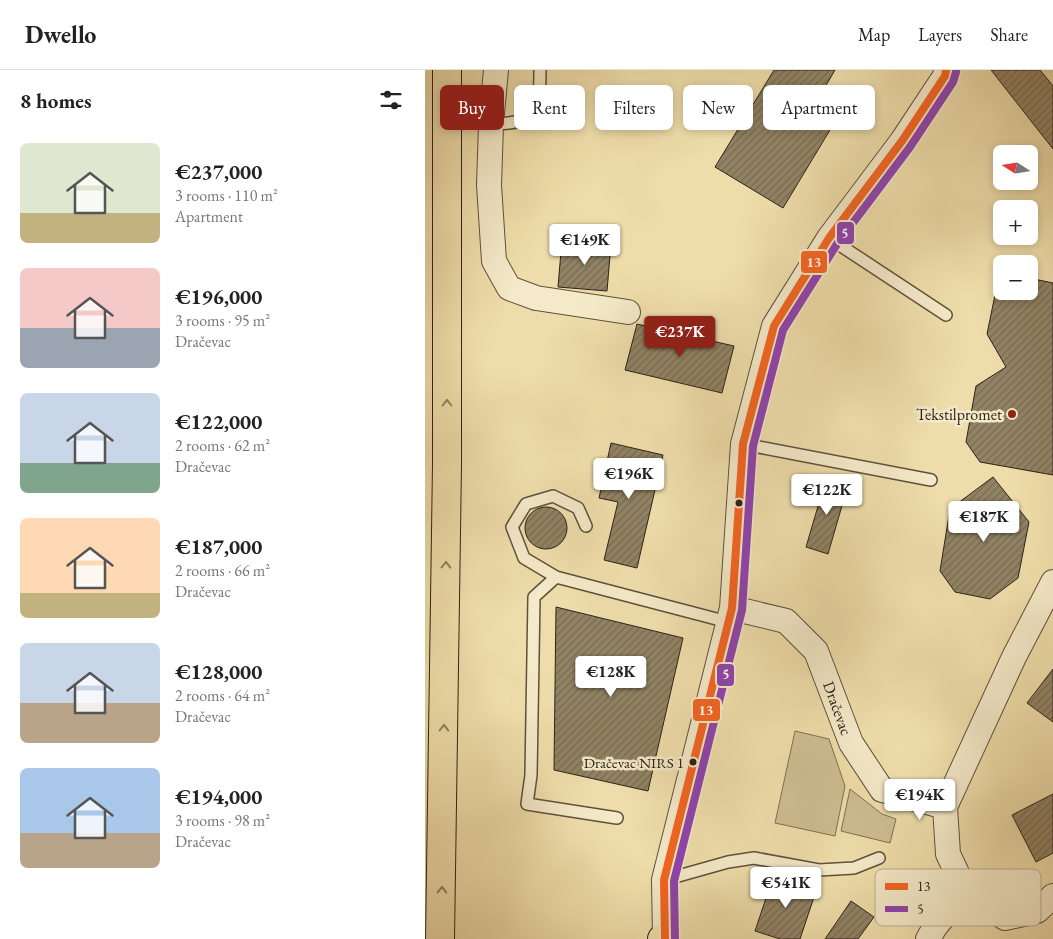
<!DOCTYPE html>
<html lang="en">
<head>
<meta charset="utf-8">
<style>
	:root { --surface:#fff; --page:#f6f6f6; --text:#222; --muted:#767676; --line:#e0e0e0; --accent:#8f2418 }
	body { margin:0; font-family:"EB Garamond",serif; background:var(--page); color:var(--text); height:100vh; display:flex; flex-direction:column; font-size:19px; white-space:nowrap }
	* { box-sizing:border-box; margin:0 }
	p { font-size:16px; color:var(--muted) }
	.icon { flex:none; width:28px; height:28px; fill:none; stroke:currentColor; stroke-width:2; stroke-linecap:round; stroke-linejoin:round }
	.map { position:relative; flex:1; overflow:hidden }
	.details { display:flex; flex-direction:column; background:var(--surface); width:425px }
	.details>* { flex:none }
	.top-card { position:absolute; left:15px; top:15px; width:475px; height:45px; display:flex; gap:10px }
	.needle { width:32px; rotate:282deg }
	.buttons { position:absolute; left:568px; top:75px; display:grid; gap:10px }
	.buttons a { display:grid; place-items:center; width:45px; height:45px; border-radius:8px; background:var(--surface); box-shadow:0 2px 8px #0003; font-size:25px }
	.price { position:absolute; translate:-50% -42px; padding:0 11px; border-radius:5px; background:#fff; color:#222; font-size:16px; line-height:32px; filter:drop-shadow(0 1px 2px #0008) }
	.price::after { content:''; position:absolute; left:50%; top:30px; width:15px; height:11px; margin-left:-8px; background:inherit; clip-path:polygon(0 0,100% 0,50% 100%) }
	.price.selected { background:var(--accent); color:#fff }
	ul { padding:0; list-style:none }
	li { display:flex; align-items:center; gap:15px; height:125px; padding:0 20px }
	li span { display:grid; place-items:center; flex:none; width:140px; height:100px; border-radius:8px; color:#555 }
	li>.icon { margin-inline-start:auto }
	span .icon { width:60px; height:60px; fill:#fffc; stroke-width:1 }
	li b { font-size:21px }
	h2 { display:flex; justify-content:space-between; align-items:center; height:60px; padding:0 20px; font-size:21px }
	.pill { padding:0 18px; border-radius:8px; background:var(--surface); box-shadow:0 2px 8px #0003; font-size:18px; line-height:45px }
	.pill.selected { background:var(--accent); color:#fff }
	header { display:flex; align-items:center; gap:30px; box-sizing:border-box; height:70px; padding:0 25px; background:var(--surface); border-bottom:1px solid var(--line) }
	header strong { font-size:24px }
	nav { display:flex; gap:28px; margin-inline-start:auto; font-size:18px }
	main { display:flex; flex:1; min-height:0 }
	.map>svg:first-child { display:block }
	.grass { fill:#cdbd91; stroke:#7d7055 }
	.building { fill:url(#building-hatch); stroke:#2d2219 }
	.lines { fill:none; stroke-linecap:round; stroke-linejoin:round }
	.lane-casing { stroke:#5d513d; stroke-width:14 }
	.street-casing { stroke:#5d513d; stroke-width:26 }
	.highway-casing { stroke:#2d2219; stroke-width:30 }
	.lane { stroke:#f4e9c8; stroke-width:11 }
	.street { stroke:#f4e9c8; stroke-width:24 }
	.highway { stroke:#eda; stroke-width:28 }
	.bus-1-casing { stroke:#f4e9c8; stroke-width:11 }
	.bus-2-casing { stroke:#f4e9c8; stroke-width:11 }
	.bus-1 { stroke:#f26522; stroke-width:8 }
	.bus-2 { stroke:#8e44ad; stroke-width:8 }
	.oneway { stroke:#8e8062 }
	.poi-dot { fill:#8f2418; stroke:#f4e9c8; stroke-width:2 }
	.bus-dot { fill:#2d2219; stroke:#f4e9c8; stroke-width:2 }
	.labels { text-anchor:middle; stroke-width:5; stroke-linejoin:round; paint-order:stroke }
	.bus-label { font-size:15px; fill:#2d2219; stroke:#f4e9c8; text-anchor:end }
	.poi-label { font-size:16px; fill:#2d2219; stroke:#f4e9c8; text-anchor:end }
	.street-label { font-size:16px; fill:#2d2219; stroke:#f4e9c8 }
	.key { fill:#f4e9c8; stroke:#b8ad94; stroke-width:1 }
	.key-label { font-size:14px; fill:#2d2219 }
	.line-badge { stroke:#f4e9c8; stroke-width:2 }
	.badge-label { font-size:14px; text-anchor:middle; font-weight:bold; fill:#fff }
</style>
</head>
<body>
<header>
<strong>Dwello</strong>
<nav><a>Map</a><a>Layers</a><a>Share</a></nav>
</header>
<main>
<section class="details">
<h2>8 homes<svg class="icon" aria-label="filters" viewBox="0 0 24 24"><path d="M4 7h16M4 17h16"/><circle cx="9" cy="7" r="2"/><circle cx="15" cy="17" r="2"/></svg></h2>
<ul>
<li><span style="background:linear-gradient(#dfe7d0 70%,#c2b280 0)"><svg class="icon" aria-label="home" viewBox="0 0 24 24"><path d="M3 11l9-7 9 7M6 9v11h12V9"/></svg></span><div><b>€237,000</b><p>3 rooms · 110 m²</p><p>Apartment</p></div></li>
<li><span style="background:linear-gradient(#f6c9c9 60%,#9aa5b1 0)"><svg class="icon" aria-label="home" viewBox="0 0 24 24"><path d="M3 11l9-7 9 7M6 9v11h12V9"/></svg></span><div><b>€196,000</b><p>3 rooms · 95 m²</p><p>Dračevac</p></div></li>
<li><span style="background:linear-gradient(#c9d6e8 70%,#7fa58c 0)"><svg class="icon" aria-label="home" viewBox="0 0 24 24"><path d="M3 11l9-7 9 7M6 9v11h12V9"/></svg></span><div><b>€122,000</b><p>2 rooms · 62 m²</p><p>Dračevac</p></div></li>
<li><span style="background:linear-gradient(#ffd9b3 75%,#c2b280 0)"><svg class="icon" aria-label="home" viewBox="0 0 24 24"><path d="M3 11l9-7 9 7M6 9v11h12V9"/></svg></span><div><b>€187,000</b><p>2 rooms · 66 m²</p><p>Dračevac</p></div></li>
<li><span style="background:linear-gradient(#c9d6e8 60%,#b9a48a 0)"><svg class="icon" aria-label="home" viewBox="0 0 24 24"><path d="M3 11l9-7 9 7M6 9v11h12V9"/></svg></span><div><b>€128,000</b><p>2 rooms · 64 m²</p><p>Dračevac</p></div></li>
<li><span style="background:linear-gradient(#a9c7e8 65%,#b9a48a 0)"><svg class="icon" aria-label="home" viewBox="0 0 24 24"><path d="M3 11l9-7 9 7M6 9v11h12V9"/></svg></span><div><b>€194,000</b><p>3 rooms · 98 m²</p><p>Dračevac</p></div></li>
</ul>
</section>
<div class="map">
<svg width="628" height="869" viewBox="0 0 628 869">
	<defs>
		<pattern id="building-hatch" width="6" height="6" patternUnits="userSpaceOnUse" patternTransform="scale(1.25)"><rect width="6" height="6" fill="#918364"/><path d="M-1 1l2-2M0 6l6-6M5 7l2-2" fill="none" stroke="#776b52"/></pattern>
	</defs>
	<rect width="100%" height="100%" fill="#eda"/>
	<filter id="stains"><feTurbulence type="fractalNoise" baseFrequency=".004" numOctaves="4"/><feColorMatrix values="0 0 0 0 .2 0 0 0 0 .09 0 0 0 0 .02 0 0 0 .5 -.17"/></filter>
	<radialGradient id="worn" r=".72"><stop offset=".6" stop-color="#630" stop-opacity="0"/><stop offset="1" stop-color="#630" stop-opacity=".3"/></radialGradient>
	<!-- grass -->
	<path class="grass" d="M 370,661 L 404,669 L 420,716 L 410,766 L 350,753 Z
		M 425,719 L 457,744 L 471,749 L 465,773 L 416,761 Z"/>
	<!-- building -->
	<path class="building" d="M 349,0 L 410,0 L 386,41 L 408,55 L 358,138 L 290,97 Z
		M 566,0 L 615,0 L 628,16 L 628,79 Z
		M 137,170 L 186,174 L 182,221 L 133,217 Z
		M 604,208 L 628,213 L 628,405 L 555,392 L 541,372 L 551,316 L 581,297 L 562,264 L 571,220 L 576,217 L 576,221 L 604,221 Z
		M 212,254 L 309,276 L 297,323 L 200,300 Z
		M 186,373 L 238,385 L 212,498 L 179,490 L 193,432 L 174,428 Z
		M 568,407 L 604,452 L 593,508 L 565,529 L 530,522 L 515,501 L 525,439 Z
		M 401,409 L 423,415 L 403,484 L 381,477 Z
		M100 458a21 21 0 1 1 42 0a21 21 0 1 1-42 0Z
		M 131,537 L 258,568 L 223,721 L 129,700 Z
		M 628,599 L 628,652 L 602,633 Z
		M 628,724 L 628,783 L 611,792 L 587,745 Z
		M 349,804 L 392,818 L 375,869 L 355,869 L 330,861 Z
		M 426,831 L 449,847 L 433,869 L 400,869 Z"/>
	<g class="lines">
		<defs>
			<path id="lane" d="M 66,54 C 111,54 115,42 115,0
				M 404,168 L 521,245
				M 318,374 L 506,410
				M 131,507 L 99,488 L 87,457 L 101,434 L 128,426 L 153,438 L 161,456
				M 192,748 L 102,734 L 106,705 L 109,527 L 131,507 L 303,552
				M 239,810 L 303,792 L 329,788 L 394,800 L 429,798 L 454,788"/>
			<path id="street" d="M 71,0 L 66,54 L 64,115 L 69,191 L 84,218 L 111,228 L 203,242
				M 307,538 L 361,551 L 391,581 L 426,673 L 457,720 L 520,737 L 589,587 L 628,512
				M 520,737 L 523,784 L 540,820 L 580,848 L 612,841 L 628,826
				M 240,869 L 239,810 L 307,538 L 318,374 L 349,256 L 404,168 L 477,71 L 520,6 L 521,0
				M 503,869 L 510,857 L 540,820"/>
			<path id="highway" d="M 15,869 L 22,394 L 22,0
				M 237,869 L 240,868"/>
		</defs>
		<!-- lane casing -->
		<use href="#lane" class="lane-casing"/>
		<!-- street casing -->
		<use href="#street" class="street-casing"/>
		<!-- highway casing -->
		<use href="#highway" class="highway-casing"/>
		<!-- lane -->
		<use href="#lane" class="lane"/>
		<!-- street -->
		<use href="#street" class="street"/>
		<!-- highway -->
		<use href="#highway" class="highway"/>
		<defs>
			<path id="bus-1" d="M 240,869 L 239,810 L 307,538 L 318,374 L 349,256 L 404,168 L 477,71 L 520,6 L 521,0"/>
			<path id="bus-2" d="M 250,869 L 249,811 L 317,540 L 328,376 L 358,260 L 412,174 L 485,77 L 528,12 L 531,2"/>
		</defs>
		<!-- bus-1 casing -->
		<use href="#bus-1" class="bus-1-casing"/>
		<!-- bus-2 casing -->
		<use href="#bus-2" class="bus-2-casing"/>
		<!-- bus-1 -->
		<use href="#bus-1" class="bus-1"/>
		<!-- bus-2 -->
		<use href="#bus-2" class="bus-2"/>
	</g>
	<!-- one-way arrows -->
	<defs><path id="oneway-chevron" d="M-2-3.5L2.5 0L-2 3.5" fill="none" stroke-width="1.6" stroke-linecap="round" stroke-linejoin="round" transform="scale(1.25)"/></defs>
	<g class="oneway">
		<use href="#oneway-chevron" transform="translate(22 333) rotate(-90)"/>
		<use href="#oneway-chevron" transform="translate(21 495) rotate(-89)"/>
		<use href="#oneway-chevron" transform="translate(19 658) rotate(-89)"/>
		<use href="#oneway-chevron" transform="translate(17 820) rotate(-89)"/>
	</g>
	<!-- markers -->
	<circle class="poi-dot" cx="587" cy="344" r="5"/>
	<g class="bus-dot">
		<circle cx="314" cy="433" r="4.5"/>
		<circle cx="268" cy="692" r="4.5"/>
	</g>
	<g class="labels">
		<!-- bus labels -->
		<g class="bus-label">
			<text x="259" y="698">Dračevac NIRS 1</text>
		</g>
		<!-- poi labels -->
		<g class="poi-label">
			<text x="577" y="350">Tekstilpromet</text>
		</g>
		<!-- street labels -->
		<g class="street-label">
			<text transform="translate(413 638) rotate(70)" y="6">Dračevac</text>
		</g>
	</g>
	<!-- legend -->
	<rect x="450" y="799" width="166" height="57" rx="8" class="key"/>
	<rect x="460" y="813" width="23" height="7" fill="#f26522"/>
	<rect x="460" y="836" width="23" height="6" fill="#8e44ad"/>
	<g class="key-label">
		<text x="492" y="821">13</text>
		<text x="492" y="844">5</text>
	</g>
	<g class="line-badge">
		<rect x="411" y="151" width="19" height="24" rx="5" fill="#8e44ad"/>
		<rect x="375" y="180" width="28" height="24" rx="5" fill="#f26522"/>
		<rect x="291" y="593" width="19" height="24" rx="5" fill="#8e44ad"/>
		<rect x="267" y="628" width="29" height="24" rx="5" fill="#f26522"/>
	</g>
	<g class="badge-label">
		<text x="420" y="168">5</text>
		<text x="389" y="197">13</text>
		<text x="301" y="609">5</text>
		<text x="281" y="645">13</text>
	</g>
	<rect width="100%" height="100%" filter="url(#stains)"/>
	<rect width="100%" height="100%" fill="url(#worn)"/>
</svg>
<div class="buttons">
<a><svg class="needle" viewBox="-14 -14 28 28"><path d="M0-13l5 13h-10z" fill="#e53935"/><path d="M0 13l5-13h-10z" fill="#767676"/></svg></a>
<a>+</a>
<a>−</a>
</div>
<b class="price" style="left:160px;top:196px">€149K</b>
<b class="price selected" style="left:255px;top:288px">€237K</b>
<b class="price" style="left:204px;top:430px">€196K</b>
<b class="price" style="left:402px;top:446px">€122K</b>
<b class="price" style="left:559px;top:473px">€187K</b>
<b class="price" style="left:186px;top:628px">€128K</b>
<b class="price" style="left:495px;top:751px">€194K</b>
<b class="price" style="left:361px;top:839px">€541K</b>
<div class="top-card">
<a class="pill selected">Buy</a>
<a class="pill">Rent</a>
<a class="pill">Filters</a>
<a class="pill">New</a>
<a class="pill">Apartment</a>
</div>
</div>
</main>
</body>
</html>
